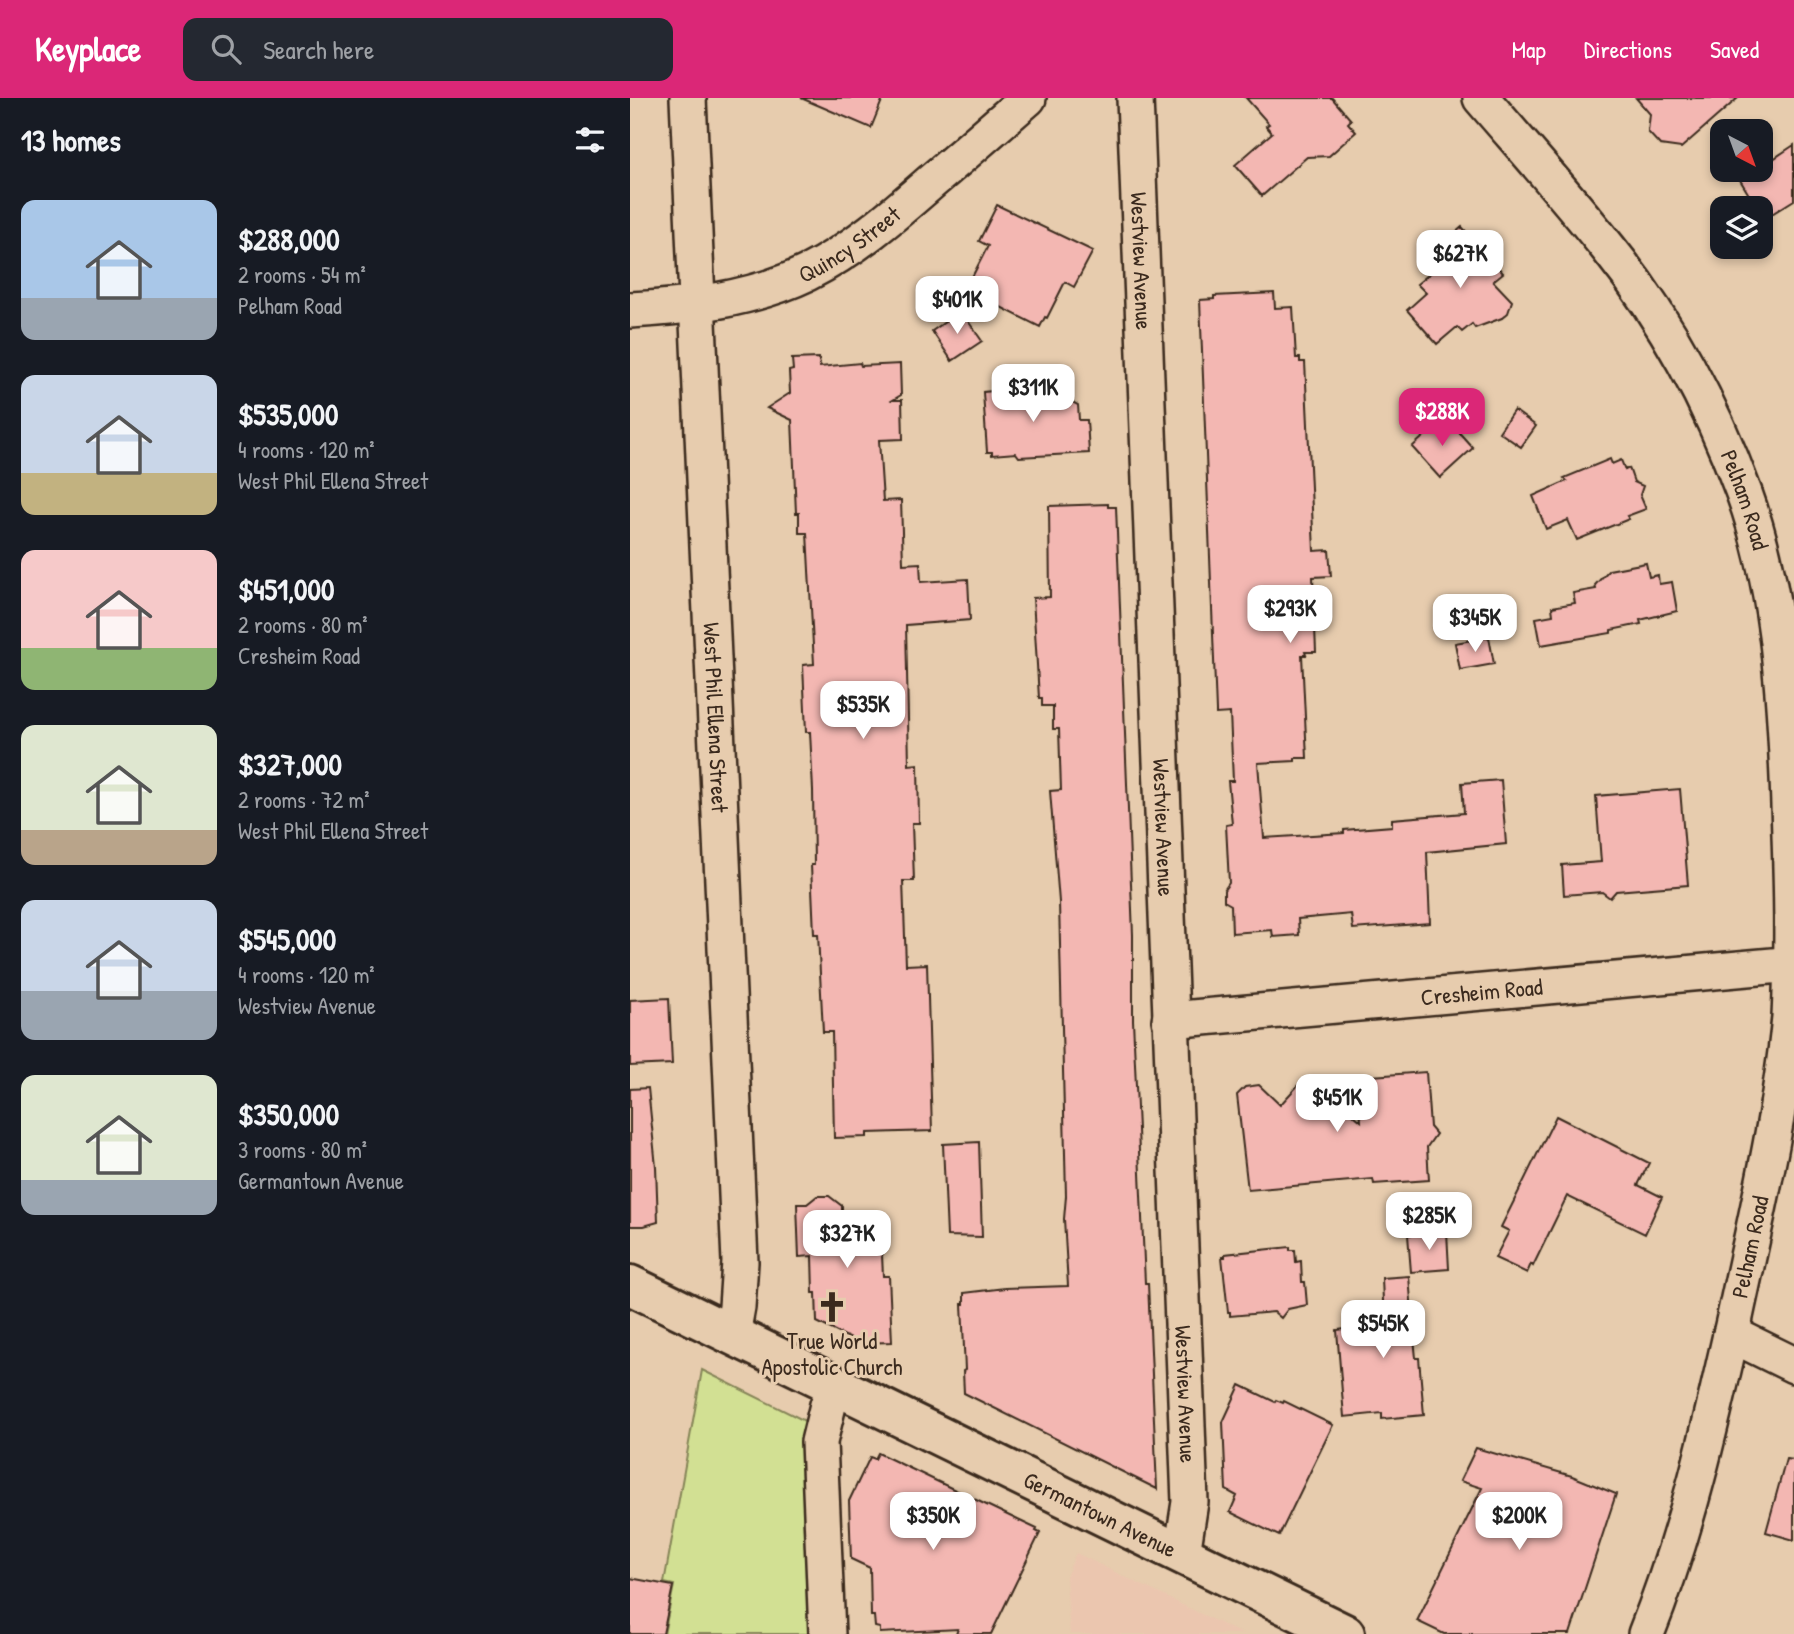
<!DOCTYPE html>
<html lang="en">
<head>
<meta charset="utf-8">
<style>
	:root { --surface:#171b24; --page:#242831; --text:#f1f3f6; --muted:#9ea1a6; --accent:#db2777 }
	body { margin:0; font-family:"Patrick Hand",sans-serif; background:var(--page); color:var(--text); height:100vh; display:flex; flex-direction:column; font-size:26px; white-space:nowrap }
	* { box-sizing:border-box; margin:0 }
	p { font-size:23px; color:var(--muted) }
	.icon { flex:none; width:38px; height:38px; fill:none; stroke:currentColor; stroke-width:2; stroke-linecap:round; stroke-linejoin:round }
	.map { position:relative; flex:1; overflow:hidden }
	.sheet { display:flex; flex-direction:column; background:var(--surface); width:630px }
	.sheet>* { flex:none }
	.needle { width:46px; rotate:139deg }
	.buttons { position:absolute; left:1080px; top:21px; display:grid; gap:14px }
	.buttons a { display:grid; place-items:center; width:63px; height:63px; border-radius:14px; background:var(--surface); box-shadow:0 4px 10px #0003; font-size:35px }
	.price { position:absolute; translate:-50% -60px; padding:0 16px; border-radius:14px; background:#fff; color:#222; font-size:23px; line-height:46px; filter:drop-shadow(0 2px 4px #0008) }
	.price::after { content:''; position:absolute; left:50%; top:42px; width:21px; height:16px; margin-left:-10px; background:inherit; clip-path:polygon(0 0,100% 0,50% 100%) }
	.price.active { background:var(--accent); color:#fff }
	ul { padding:0; list-style:none }
	li { display:flex; align-items:center; gap:21px; height:175px; padding:0 21px }
	li span { display:grid; place-items:center; flex:none; width:196px; height:140px; border-radius:14px; color:#555 }
	li>.icon { margin-inline-start:auto }
	span .icon { width:84px; height:84px; fill:#fffc; stroke-width:1 }
	li b { font-size:30px }
	h2 { display:flex; justify-content:space-between; align-items:center; height:84px; padding:0 21px; font-size:30px }
	header { display:flex; align-items:center; gap:42px; box-sizing:border-box; height:98px; padding:0 35px; background:var(--accent); color:#fff }
	header strong { font-size:33px }
	nav { display:flex; gap:38px; margin-inline-start:auto; font-size:24px }
	.search { width:490px; height:63px; background:var(--page); display:flex; align-items:center; gap:18px; box-sizing:border-box; padding:0 24px; border-radius:14px; color:var(--muted); font-size:26px }
	main { display:flex; flex:1; min-height:0 }
	.map>svg:first-child { display:block }
	.built { fill:#ebc6af }
	.green { fill:#d2e093; stroke:#868558; stroke-width:2 }
	.building { fill:#f3b7b2; stroke:#3b2a1e; stroke-width:2 }
	.lines { fill:none; stroke-linecap:round; stroke-linejoin:round }
	.minor-casing { stroke:#3b2a1e; stroke-width:40 }
	.primary-casing { stroke:#3b2a1e; stroke-width:44 }
	.minor { stroke:#e7ccae; stroke-width:35 }
	.primary { stroke:#e7ccae; stroke-width:38 }
	.labels { text-anchor:middle; stroke-width:6; stroke-linejoin:round; paint-order:stroke }
	.street-label { font-size:23px; fill:#3b2a1e; stroke:#e7ccae }
	.poi-label { font-size:23px; fill:#3b2a1e; stroke:#e7ccae }
</style>
</head>
<body>
<header>
<strong>Keyplace</strong>
<div class="search"><svg class="icon" aria-label="search" viewBox="0 0 24 24"><circle cx="10" cy="10" r="6"/><path d="M15 15l6 6"/></svg>Search here</div>
<nav><a>Map</a><a>Directions</a><a>Saved</a></nav>
</header>
<main>
<section class="sheet">
<h2>13 homes<svg class="icon" aria-label="filters" viewBox="0 0 24 24"><path d="M4 7h16M4 17h16"/><circle cx="9" cy="7" r="2"/><circle cx="15" cy="17" r="2"/></svg></h2>
<ul>
<li><span style="background:linear-gradient(#a9c7e8 70%,#9aa5b1 0)"><svg class="icon" aria-label="home" viewBox="0 0 24 24"><path d="M3 11l9-7 9 7M6 9v11h12V9"/></svg></span><div><b>$288,000</b><p>2 rooms · 54 m²</p><p>Pelham Road</p></div></li>
<li><span style="background:linear-gradient(#c9d6e8 70%,#c2b280 0)"><svg class="icon" aria-label="home" viewBox="0 0 24 24"><path d="M3 11l9-7 9 7M6 9v11h12V9"/></svg></span><div><b>$535,000</b><p>4 rooms · 120 m²</p><p>West Phil Ellena Street</p></div></li>
<li><span style="background:linear-gradient(#f6c9c9 70%,#8fb573 0)"><svg class="icon" aria-label="home" viewBox="0 0 24 24"><path d="M3 11l9-7 9 7M6 9v11h12V9"/></svg></span><div><b>$451,000</b><p>2 rooms · 80 m²</p><p>Cresheim Road</p></div></li>
<li><span style="background:linear-gradient(#dfe7d0 75%,#b9a48a 0)"><svg class="icon" aria-label="home" viewBox="0 0 24 24"><path d="M3 11l9-7 9 7M6 9v11h12V9"/></svg></span><div><b>$327,000</b><p>2 rooms · 72 m²</p><p>West Phil Ellena Street</p></div></li>
<li><span style="background:linear-gradient(#c9d6e8 65%,#9aa5b1 0)"><svg class="icon" aria-label="home" viewBox="0 0 24 24"><path d="M3 11l9-7 9 7M6 9v11h12V9"/></svg></span><div><b>$545,000</b><p>4 rooms · 120 m²</p><p>Westview Avenue</p></div></li>
<li><span style="background:linear-gradient(#dfe7d0 75%,#9aa5b1 0)"><svg class="icon" aria-label="home" viewBox="0 0 24 24"><path d="M3 11l9-7 9 7M6 9v11h12V9"/></svg></span><div><b>$350,000</b><p>3 rooms · 80 m²</p><p>Germantown Avenue</p></div></li>
</ul>
</section>
<div class="map">
<svg width="1164" height="1536" viewBox="0 0 1164 1536">
	<rect width="100%" height="100%" fill="#e7ccae"/>
	<filter id="ink" filterUnits="userSpaceOnUse"><feTurbulence type="fractalNoise" baseFrequency=".0143" numOctaves="2"/><feDisplacementMap in="SourceGraphic" scale="14" xChannelSelector="R" yChannelSelector="G"/><feConvolveMatrix kernelMatrix="1 2 1 2 8 2 1 2 1" color-interpolation-filters="sRGB"/></filter>
	<g filter="url(#ink)">
		<!-- built -->
		<path class="built" d="M 446,1455 L 612,1536 L 440,1536 L 436,1479 Z"/>
		<!-- green -->
		<path class="green" d="M 72,1272 L 175,1323 L 183,1536 L 34,1536 L 44,1487 L 34,1485 Z"/>
		<!-- building -->
		<path class="building" d="M 171,0 L 253,0 L 241,30 Z
			M 616,0 L 702,0 L 721,22 L 718,25 L 726,34 L 699,58 L 677,59 L 632,98 L 605,67 L 642,35 L 636,28 L 639,26 Z
			M 1006,0 L 1108,0 L 1051,50 L 1030,47 L 1018,34 L 1020,16 Z
			M 1164,47 L 1164,102 L 1137,119 L 1135,116 L 1131,119 L 1130,110 L 1127,110 L 1104,72 L 1130,72 L 1130,54 L 1143,61 Z
			M 367,107 L 463,153 L 444,189 L 435,184 L 417,220 L 415,219 L 410,229 L 339,193 L 343,185 L 340,183 L 358,148 L 349,143 Z
			M 832,129 L 873,175 L 863,183 L 882,203 L 878,215 L 872,220 L 845,230 L 842,226 L 832,234 L 827,229 L 807,246 L 777,212 L 796,195 L 787,186 L 810,167 L 801,156 Z
			M 644,195 L 645,210 L 663,209 L 666,260 L 670,260 L 670,264 L 675,264 L 684,453 L 699,452 L 701,478 L 683,479 L 686,554 L 675,554 L 676,557 L 672,557 L 677,660 L 665,660 L 665,663 L 628,665 L 634,740 L 714,735 L 714,732 L 762,728 L 762,721 L 834,715 L 832,685 L 871,682 L 876,746 L 797,754 L 800,825 L 723,831 L 721,816 L 668,821 L 669,837 L 643,839 L 642,832 L 602,835 L 601,807 L 594,803 L 594,792 L 599,785 L 596,727 L 602,726 L 598,683 L 603,683 L 600,615 L 586,616 L 586,613 L 570,202 L 584,201 L 584,198 Z
			M 331,213 L 352,243 L 322,263 L 302,233 Z
			M 189,260 L 190,269 L 230,265 L 231,268 L 270,266 L 271,297 L 263,302 L 272,302 L 273,341 L 249,342 L 253,403 L 271,402 L 273,466 L 290,465 L 291,484 L 338,481 L 340,522 L 276,527 L 279,667 L 288,666 L 289,725 L 282,725 L 284,783 L 273,783 L 276,867 L 297,866 L 302,1033 L 237,1035 L 237,1039 L 204,1040 L 202,934 L 193,934 L 188,836 L 184,836 L 181,767 L 184,767 L 183,692 L 180,634 L 176,634 L 173,567 L 184,566 L 177,435 L 169,435 L 169,415 L 166,415 L 162,322 L 137,310 L 160,295 L 159,273 L 163,272 L 162,261 Z
			M 396,290 L 400,293 L 422,291 L 422,301 L 435,300 L 448,307 L 449,322 L 457,322 L 459,355 L 389,359 L 386,355 L 362,357 L 362,354 L 357,354 L 353,294 Z
			M 884,312 L 906,328 L 891,349 L 869,334 Z
			M 815,319 L 843,350 L 810,380 L 782,349 Z
			M 980,361 L 982,366 L 991,362 L 995,372 L 999,370 L 1004,384 L 1013,388 L 1010,397 L 1016,411 L 997,418 L 999,421 L 947,442 L 938,422 L 916,431 L 903,398 L 937,383 L 934,380 Z
			M 478,406 L 478,409 L 486,409 L 503,837 L 503,922 L 515,1185 L 518,1185 L 527,1391 L 334,1295 L 333,1273 L 335,1272 L 332,1206 L 334,1206 L 334,1195 L 375,1190 L 438,1188 L 434,1121 L 436,1098 L 429,804 L 420,693 L 431,692 L 429,631 L 423,631 L 423,608 L 412,608 L 412,600 L 409,600 L 403,500 L 420,499 L 419,408 Z
			M 1016,465 L 1019,479 L 1028,477 L 1029,486 L 1042,484 L 1047,513 L 1010,522 L 1011,526 L 981,532 L 981,535 L 911,547 L 906,520 L 923,517 L 922,509 L 945,505 L 943,495 L 966,491 L 965,487 L 979,472 Z
			M 859,539 L 864,566 L 830,572 L 825,545 Z
			M 1050,691 L 1058,787 L 986,793 L 980,800 L 972,794 L 934,797 L 932,767 L 971,764 L 966,698 Z
			M 39,900 L 42,966 L 0,968 L 0,902 Z
			M 796,974 L 800,1029 L 806,1036 L 797,1049 L 799,1082 L 744,1086 L 743,1081 L 618,1092 L 607,997 L 615,989 L 629,987 L 650,1007 L 671,984 L 683,983 L 731,1023 L 728,979 Z
			M 18,990 L 26,1069 L 28,1124 L 14,1128 L 0,1128 L 0,991 Z
			M 926,1018 L 1019,1065 L 1008,1087 L 1032,1099 L 1015,1136 L 937,1098 L 903,1168 L 901,1166 L 897,1175 L 865,1160 L 879,1133 L 871,1129 Z
			M 349,1044 L 352,1139 L 317,1138 L 313,1046 Z
			M 187,1098 L 199,1098 L 212,1108 L 212,1116 L 250,1114 L 253,1178 L 259,1178 L 262,1244 L 229,1245 L 187,1224 L 186,1195 L 183,1195 L 182,1158 L 169,1159 L 167,1106 L 177,1106 Z
			M 817,1134 L 819,1171 L 781,1174 L 778,1137 Z
			M 660,1149 L 660,1152 L 665,1152 L 666,1164 L 671,1163 L 672,1184 L 675,1184 L 677,1207 L 658,1211 L 651,1220 L 644,1214 L 600,1218 L 600,1214 L 598,1214 L 592,1159 L 595,1159 L 595,1156 Z
			M 779,1178 L 784,1240 L 786,1260 L 789,1260 L 794,1317 L 752,1321 L 752,1315 L 714,1319 L 707,1232 L 754,1226 L 752,1180 Z
			M 610,1287 L 645,1304 L 646,1302 L 653,1305 L 654,1303 L 703,1327 L 649,1438 L 600,1414 L 607,1398 L 596,1392 L 593,1324 Z
			M 846,1350 L 942,1378 L 986,1396 L 940,1536 L 814,1536 L 787,1523 L 852,1390 L 830,1383 Z
			M 248,1355 L 390,1423 L 407,1431 L 406,1433 L 410,1435 L 361,1536 L 326,1536 L 328,1531 L 250,1535 L 250,1530 L 245,1529 L 244,1518 L 241,1518 L 240,1470 L 221,1461 L 219,1403 L 240,1359 L 245,1361 Z
			M 1156,1361 L 1164,1362 L 1164,1442 L 1136,1434 Z
			M 0,1480 L 43,1488 L 33,1536 L 0,1536 Z"/>
		<g class="lines">
			<defs>
				<g id="minor">
					<path id="s1" d="M 58,0 L 110,1164 L 107,1209 L 102,1237"/>
					<path id="s2" d="M 505,0 L 560,1404 L 552,1456"/>
					<path id="s3" d="M 851,0 C 894,50 938,99 979,151 C 1037,223 1082,308 1114,395 C 1147,486 1154,584 1158,680 C 1161,759 1164,839 1160,919 C 1150,1020 1126,1120 1105,1219 C 1081,1326 1057,1434 1016,1536"/>
					<path id="s4" d="M 0,212 C 59,209 123,201 177,175 C 223,152 262,118 301,84 C 334,56 366,28 398,0"/>
					<path id="s5" d="M 540,922 L 1164,866"/>
					<path d="M 1101,1236 L 1164,1267"/>
					<path d="M 197,1536 L 189,1344 L 198,1307 L 205,1287"/>
				</g>
				<g id="primary">
					<path id="s6" d="M 0,1187 L 715,1536"/>
				</g>
			</defs>
			<!-- minor casing -->
			<use href="#minor" class="minor-casing"/>
			<!-- primary casing -->
			<use href="#primary" class="primary-casing"/>
			<!-- minor -->
			<use href="#minor" class="minor"/>
			<!-- primary -->
			<use href="#primary" class="primary"/>
		</g>
	</g>
	<!-- icons -->
	<defs>
		<symbol id="church-bare" viewBox="-9 -9 18 18"><path d="M-1.2-6h2.4v3.5h3.3v2.4h-3.3V6h-2.4V-.1h-3.3v-2.4h3.3Z" fill="#3b2a1e" stroke="#e7ccae" stroke-width="2.5" paint-order="stroke"/></symbol>
	</defs>
	<g fill-rule="evenodd">
		<use href="#church-bare" x="180" y="1187" width="44" height="44"/>
	</g>
	<g class="labels">
		<!-- street labels -->
		<g class="street-label">
			<text dy="8" stroke="none"><textPath href="#s4" startOffset="233">Quincy Street</textPath></text>
			<text dy="8" stroke="none"><textPath href="#s2" startOffset="163">Westview Avenue</textPath></text>
			<text dy="8" stroke="none"><textPath href="#s3" startOffset="485">Pelham Road</textPath></text>
			<text dy="8" stroke="none"><textPath href="#s1" startOffset="620">West Phil Ellena Street</textPath></text>
			<text dy="8" stroke="none"><textPath href="#s2" startOffset="730">Westview Avenue</textPath></text>
			<text dy="8" stroke="none"><textPath href="#s5" startOffset="313">Cresheim Road</textPath></text>
			<text transform="translate(1120 1149) rotate(-78)" y="8">Pelham Road</text>
			<text dy="8" stroke="none"><textPath href="#s2" startOffset="1297">Westview Avenue</textPath></text>
			<text dy="8" stroke="none"><textPath href="#s6" startOffset="523">Germantown Avenue</textPath></text>
		</g>
		<!-- poi labels -->
		<g class="poi-label">
			<text x="202" y="1251">True World<tspan x="202" dy="26">Apostolic Church</tspan></text>
		</g>
	</g>
</svg>
<div class="buttons">
<a><svg class="needle" viewBox="-14 -14 28 28"><path d="M0-13l5 13h-10z" fill="#e53935"/><path d="M0 13l5-13h-10z" fill="#9ea1a6"/></svg></a>
<a><svg class="icon" aria-label="layers" viewBox="0 0 24 24"><path d="M12 4l9 5-9 5-9-5zM3 14l9 5 9-5"/></svg></a>
</div>
<b class="price" style="left:830px;top:192px">$627K</b>
<b class="price" style="left:327px;top:238px">$401K</b>
<b class="price" style="left:403px;top:326px">$311K</b>
<b class="price active" style="left:812px;top:350px">$288K</b>
<b class="price" style="left:660px;top:547px">$293K</b>
<b class="price" style="left:845px;top:556px">$345K</b>
<b class="price" style="left:233px;top:643px">$535K</b>
<b class="price" style="left:707px;top:1036px">$451K</b>
<b class="price" style="left:799px;top:1154px">$285K</b>
<b class="price" style="left:217px;top:1172px">$327K</b>
<b class="price" style="left:753px;top:1262px">$545K</b>
<b class="price" style="left:303px;top:1454px">$350K</b>
<b class="price" style="left:889px;top:1454px">$200K</b>
</div>
</main>
</body>
</html>
